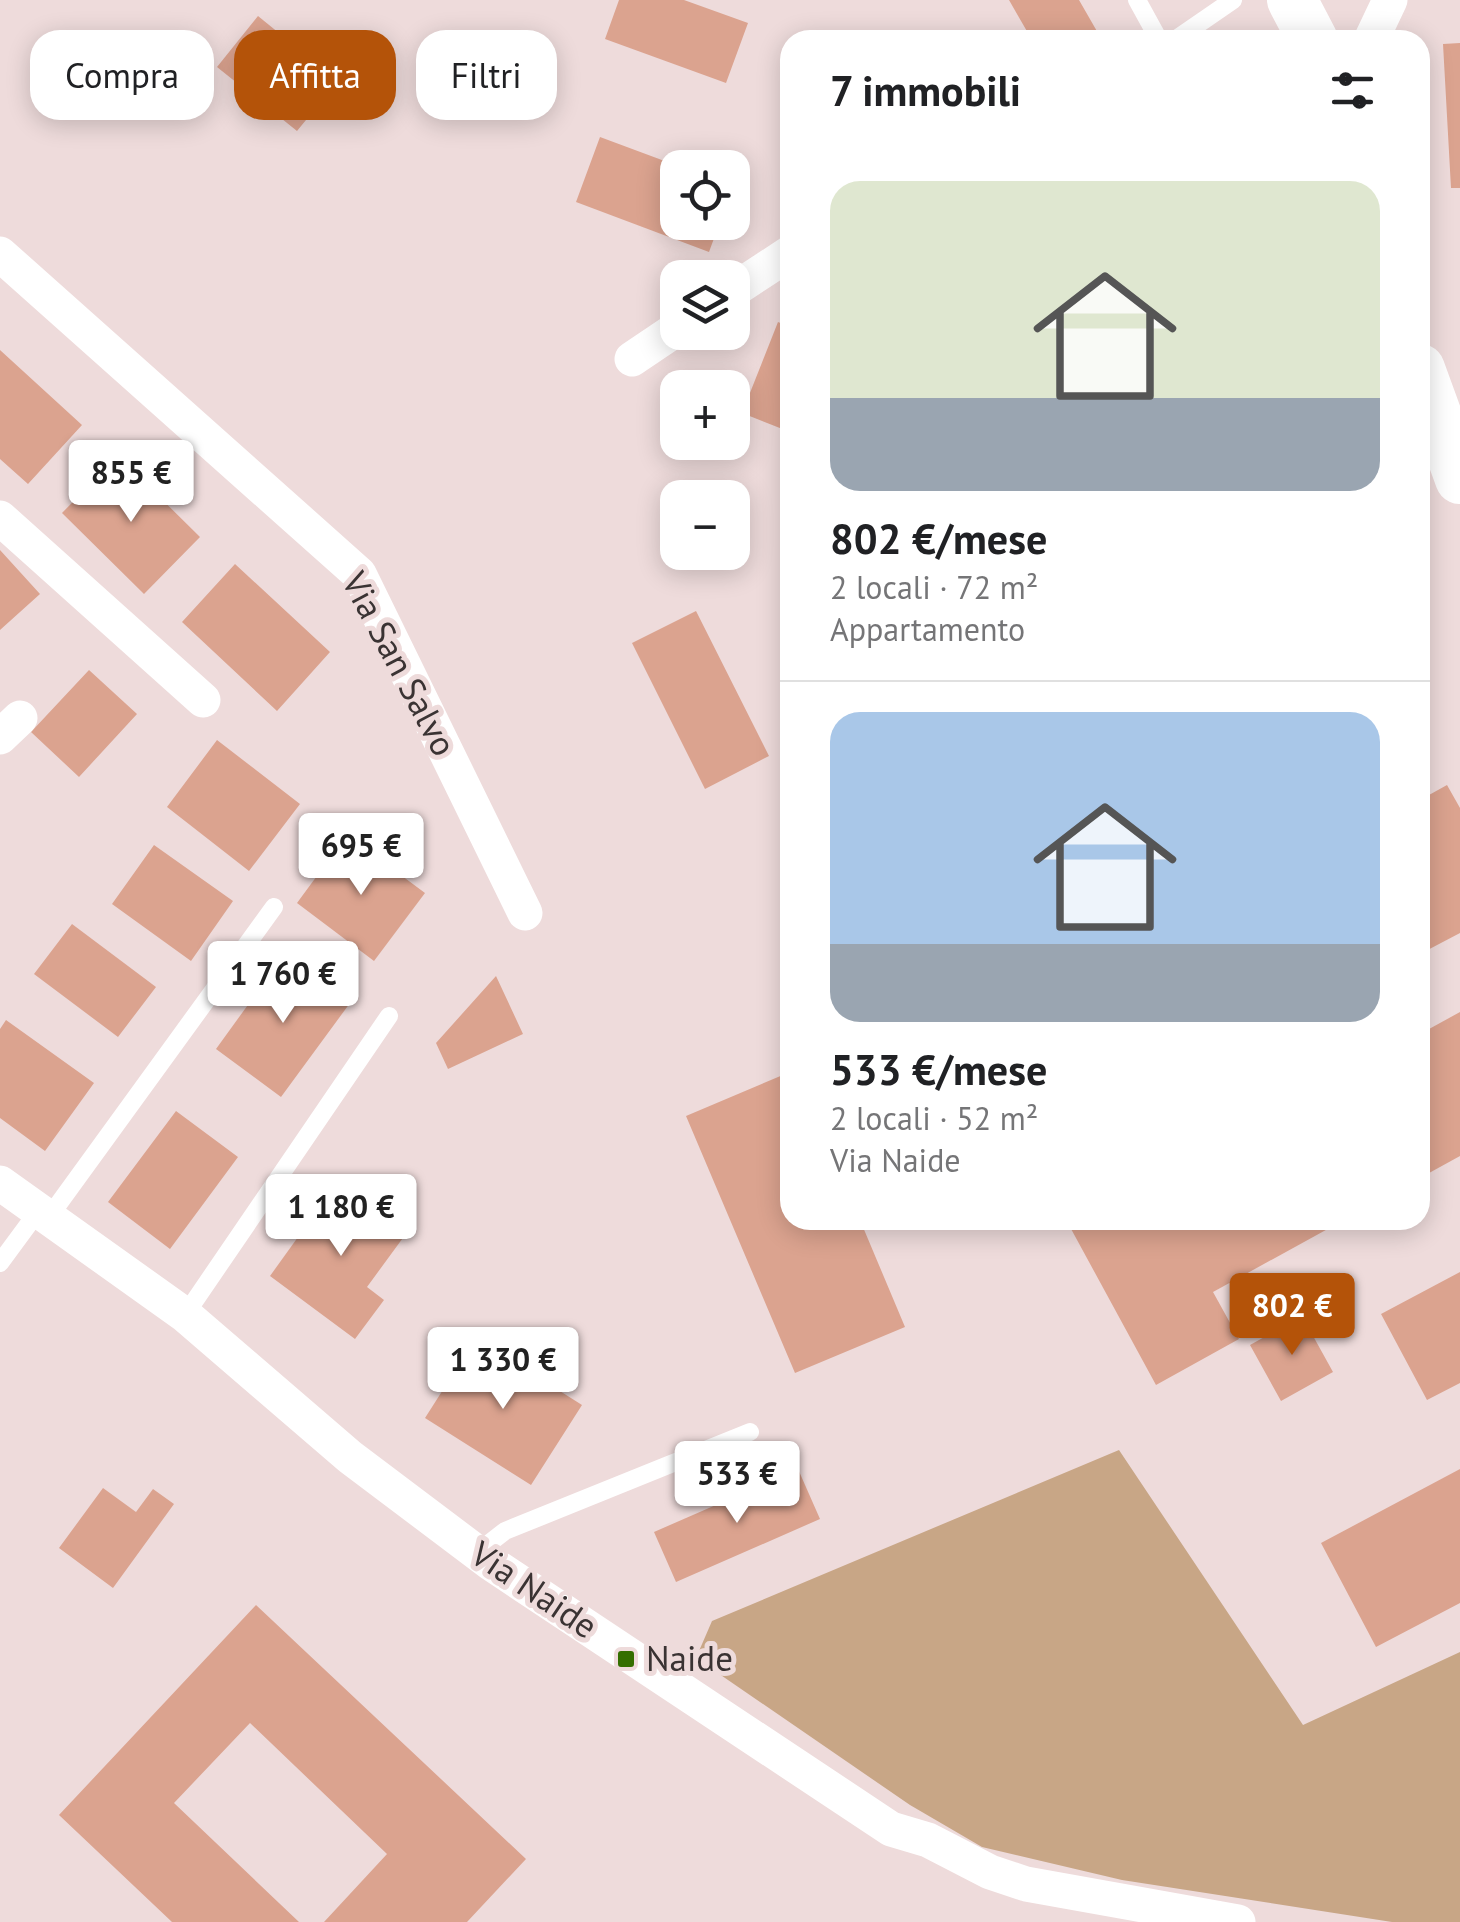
<!DOCTYPE html>
<html lang="it">
<head>
<meta charset="utf-8">
<style>
	:root { --surface:#fff; --page:#f2f2f2; --text:#202124; --muted:#757577; --line:#e0e0e0; --accent:#b45309 }
	body { margin:0; font-family:"PT Sans",sans-serif; background:var(--page); color:var(--text); height:100vh; display:flex; flex-direction:column; font-size:38px; white-space:nowrap }
	* { box-sizing:border-box; margin:0 }
	p { font-size:32px; color:var(--muted) }
	.icon { flex:none; width:55px; height:55px; fill:none; stroke:currentColor; stroke-width:2; stroke-linecap:round; stroke-linejoin:round }
	.map { position:relative; flex:1; overflow:hidden }
	.details { position:absolute; left:780px; top:30px; width:650px; height:1200px; display:flex; flex-direction:column; background:var(--surface); border-radius:30px; box-shadow:0 5px 25px #0003 }
	.details>* { flex:none }
	.top-card { position:absolute; left:30px; top:30px; width:600px; height:90px; display:flex; gap:20px }
	.fabs { position:absolute; left:660px; top:150px; display:grid; gap:20px }
	.fabs a { display:grid; place-items:center; width:90px; height:90px; border-radius:20px; background:var(--surface); box-shadow:0 5px 25px #0003; font-size:50px }
	.price { position:absolute; translate:-50% -85px; padding:0 22px; border-radius:10px; background:#fff; color:#222; font-size:32px; line-height:65px; filter:drop-shadow(0 2px 5px #0008) }
	.price::after { content:''; position:absolute; left:50%; top:60px; width:30px; height:22px; margin-left:-15px; background:inherit; clip-path:polygon(0 0,100% 0,50% 100%) }
	.price.on { background:var(--accent); color:#fff }
	ul { padding:0; list-style:none }
	li { display:grid; align-content:center; gap:20px; height:530px; padding:0 50px }
	li+li { border-top:2px solid var(--line) }
	li span { display:grid; place-items:center; height:310px; border-radius:30px; color:#555 }
	li>.icon { margin-inline-start:auto }
	span .icon { width:180px; height:180px; fill:#fffc; stroke-width:1 }
	li b { font-size:42px }
	h2 { display:flex; justify-content:space-between; align-items:center; height:120px; padding:0 50px; font-size:42px }
	.chip { padding:0 35px; border-radius:30px; background:var(--surface); box-shadow:0 5px 25px #0003; font-size:35px; line-height:90px }
	.chip.on { background:var(--accent); color:#fff }
	.map>svg:first-child { display:block }
	.green { fill:#c8a686 }
	.building { fill:#dba38f }
	.lines { fill:none; stroke-linecap:round; stroke-linejoin:round }
	.lane { stroke:#fff; stroke-width:18 }
	.street { stroke:#fff; stroke-width:35 }
	.secondary { stroke:#fff; stroke-width:50 }
	.poi-dot { fill:#346f00; stroke:#eedbdb; stroke-width:4 }
	.labels { text-anchor:middle; stroke-width:10; stroke-linejoin:round; paint-order:stroke }
	.street-label { font-size:35px; fill:#3a3333; stroke:#eedbdb }
	.poi-label { font-size:35px; fill:#3a3333; stroke:#eedbdb; text-anchor:start }
</style>
</head>
<body>
<div class="map">
<svg width="1460" height="1922" viewBox="0 0 1460 1922">
	<rect width="100%" height="100%" fill="#eedbdb"/>
	<!-- green -->
	<path class="green" d="M 1119,1450 L 1303,1725 L 1460,1652 L 1460,1922 L 1392,1922 L 1122,1880 L 982,1847 L 910,1805 L 696,1658 L 712,1621 Z"/>
	<!-- building -->
	<path class="building" d="M 619,0 L 684,0 L 748,23 L 726,83 L 605,39 Z
		M 1009,0 L 1079,0 L 1102,40 L 1032,40 Z
		M 258,16 L 338,81 L 297,131 L 217,67 Z
		M 1460,43 L 1460,188 L 1451,188 L 1443,44 Z
		M 600,137 L 678,166 L 678,222 L 720,222 L 709,252 L 576,202 Z
		M 778,322 L 790,327 L 790,432 L 742,413 Z
		M 0,350 L 82,425 L 28,484 L 0,459 Z
		M 118,456 L 200,537 L 144,594 L 62,513 Z
		M 0,550 L 40,594 L 0,630 Z
		M 235,564 L 330,652 L 277,711 L 182,622 Z
		M 696,611 L 769,756 L 705,789 L 632,643 Z
		M 89,670 L 137,714 L 79,777 L 31,732 Z
		M 217,740 L 300,804 L 249,871 L 167,807 Z
		M 1447,785 L 1460,808 L 1460,933 L 1420,954 L 1420,800 Z
		M 347,835 L 425,893 L 374,961 L 297,903 Z
		M 154,845 L 233,901 L 191,961 L 112,904 Z
		M 72,924 L 156,987 L 118,1037 L 34,974 Z
		M 284,955 L 350,1003 L 281,1097 L 216,1049 Z
		M 496,976 L 523,1034 L 448,1069 L 436,1043 Z
		M 1460,1012 L 1460,1156 L 1420,1178 L 1420,1034 Z
		M 6,1020 L 94,1083 L 45,1151 L 0,1118 L 0,1029 Z
		M 790,1072 L 790,1220 L 860,1220 L 905,1327 L 795,1373 L 686,1116 Z
		M 176,1111 L 238,1157 L 170,1249 L 108,1202 Z
		M 339,1180 L 408,1231 L 367,1287 L 384,1300 L 355,1339 L 270,1276 Z
		M 1083,1220 L 1344,1220 L 1213,1292 L 1239,1339 L 1156,1385 L 1070,1227 Z
		M 1460,1272 L 1460,1383 L 1427,1400 L 1381,1314 Z
		M 1302,1316 L 1333,1372 L 1281,1401 L 1250,1345 Z
		M 476,1338 L 582,1405 L 531,1485 L 425,1418 Z
		M 798,1469 L 820,1519 L 676,1582 L 654,1532 Z
		M 1460,1469 L 1460,1603 L 1376,1647 L 1321,1543 Z
		M 103,1488 L 136,1512 L 153,1489 L 174,1504 L 113,1588 L 59,1548 Z
		M 256,1605 L 526,1859 L 467,1922 L 324,1922 L 387,1854 L 250,1723 L 174,1803 L 299,1922 L 172,1922 L 59,1815 Z"/>
	<g class="lines">
		<!-- lane -->
		<path class="lane" d="M 1137,0 L 1159,40
			M 1175,40 L 1233,0
			M 49,1217 L 274,907
			M 0,1263 L 39,1210
			M 185,1315 L 389,1016
			M 478,1552 L 505,1531 L 750,1432"/>
		<!-- street -->
		<path class="street" d="M 1371,40 L 1390,0
			M 0,254 L 359,574 L 525,913
			M 732,291 L 790,253
			M 632,359 L 678,328
			M 0,518 L 203,700
			M 0,737 L 20,718
			M 0,1183 L 185,1315 L 350,1457 L 492,1564 L 891,1829 L 928,1840 L 990,1872 L 1026,1884 L 1238,1922"/>
		<!-- secondary -->
		<path class="secondary" d="M 1292,0 L 1313,40
			M 1420,369 L 1460,479"/>
	</g>
	<!-- markers -->
	<rect class="poi-dot" x="616" y="1649" width="20" height="20" rx="5"/>
	<g class="labels">
		<!-- street labels -->
		<g class="street-label">
			<text transform="translate(399 664) rotate(62)" y="12">Via San Salvo</text>
			<text transform="translate(534 1590) rotate(34)" y="12">Via Naide</text>
		</g>
		<!-- poi labels -->
		<g class="poi-label">
			<text x="646" y="1671">Naide</text>
		</g>
	</g>
</svg>
<div class="fabs">
<a><svg class="icon" aria-label="locate" viewBox="0 0 24 24"><circle cx="12" cy="12" r="6"/><path d="M12 2v4M12 18v4M2 12h4M18 12h4"/></svg></a>
<a><svg class="icon" aria-label="layers" viewBox="0 0 24 24"><path d="M12 4l9 5-9 5-9-5zM3 14l9 5 9-5"/></svg></a>
<a>+</a>
<a>−</a>
</div>
<b class="price" style="left:131px;top:525px">855 €</b>
<b class="price" style="left:361px;top:898px">695 €</b>
<b class="price" style="left:283px;top:1026px">1 760 €</b>
<b class="price" style="left:341px;top:1259px">1 180 €</b>
<b class="price on" style="left:1292px;top:1358px">802 €</b>
<b class="price" style="left:503px;top:1412px">1 330 €</b>
<b class="price" style="left:737px;top:1526px">533 €</b>
<div class="top-card">
<a class="chip">Compra</a>
<a class="chip on">Affitta</a>
<a class="chip">Filtri</a>
</div>
<section class="details">
<h2>7 immobili<svg class="icon" aria-label="filters" viewBox="0 0 24 24"><path d="M4 7h16M4 17h16"/><circle cx="9" cy="7" r="2"/><circle cx="15" cy="17" r="2"/></svg></h2>
<ul>
<li><span style="background:linear-gradient(#dfe7d0 70%,#9aa5b1 0)"><svg class="icon" aria-label="home" viewBox="0 0 24 24"><path d="M3 11l9-7 9 7M6 9v11h12V9"/></svg></span><div><b>802 €/mese</b><p>2 locali · 72 m²</p><p>Appartamento</p></div></li>
<li><span style="background:linear-gradient(#a9c7e8 75%,#9aa5b1 0)"><svg class="icon" aria-label="home" viewBox="0 0 24 24"><path d="M3 11l9-7 9 7M6 9v11h12V9"/></svg></span><div><b>533 €/mese</b><p>2 locali · 52 m²</p><p>Via Naide</p></div></li>
</ul>
</section>
</div>
</body>
</html>
